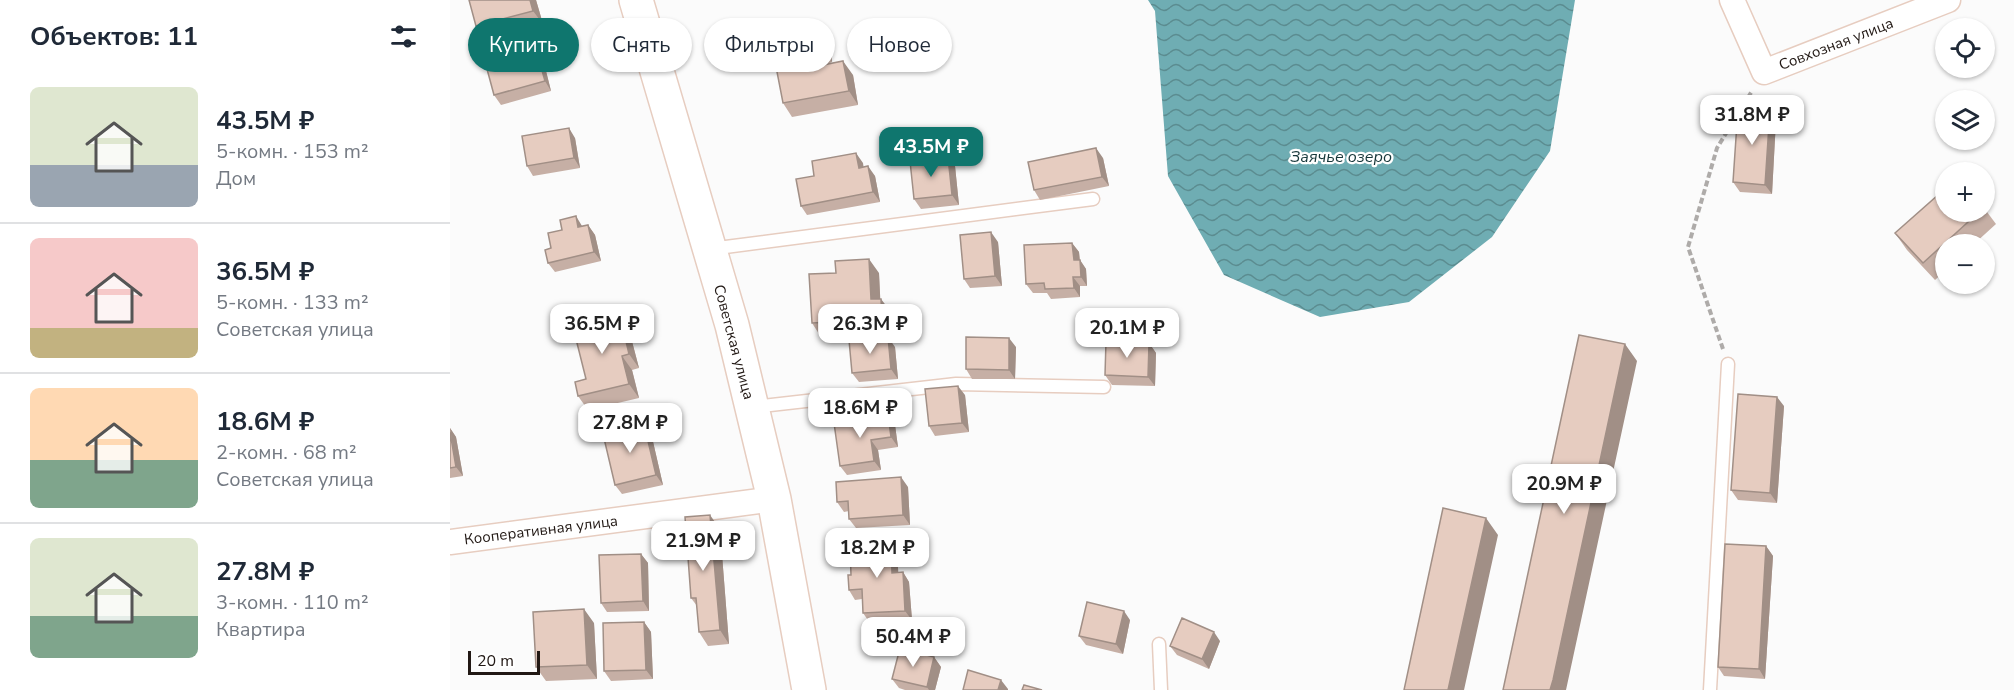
<!DOCTYPE html>
<html lang="ru">
<head>
<meta charset="utf-8">
<style>
	:root { --surface:#fff; --page:#f6f6f7; --text:#1f2937; --muted:#747a83; --line:#e0e1e3; --accent:#0f766e }
	body { margin:0; font-family:"Nunito Sans",sans-serif; background:var(--page); color:var(--text); height:100vh; display:flex; flex-direction:column; font-size:22px; white-space:nowrap }
	* { box-sizing:border-box; margin:0 }
	p { font-size:20px; color:var(--muted) }
	.icon { flex:none; width:33px; height:33px; fill:none; stroke:currentColor; stroke-width:2; stroke-linecap:round; stroke-linejoin:round }
	.map { position:relative; flex:1; overflow:hidden }
	.details { display:flex; flex-direction:column; background:var(--surface); width:450px }
	.details>* { flex:none }
	.guide { position:absolute; left:18px; top:18px; width:570px; height:54px; display:flex; gap:12px }
	.buttons { position:absolute; left:1485px; top:18px; display:grid; gap:12px }
	.buttons a { display:grid; place-items:center; width:60px; height:60px; border-radius:50%; background:var(--surface); box-shadow:0 2px 4px #0004; font-size:30px }
	.scale { position:absolute; left:18px; bottom:15px; width:72px; box-sizing:border-box; padding-left:6px; border:3px solid #211814; border-top:0; font-size:16px; line-height:21px; white-space:nowrap; color:#211814; -webkit-text-stroke:4px #fff; paint-order:stroke }
	.price { position:absolute; translate:-50% -51px; padding:0 14px; border-radius:12px; background:#fff; color:#222; font-size:20px; line-height:39px; filter:drop-shadow(0 2px 3px #0008) }
	.price::after { content:''; position:absolute; left:50%; top:36px; width:18px; height:14px; margin-left:-9px; background:inherit; clip-path:polygon(0 0,100% 0,50% 100%) }
	.price.on { background:var(--accent); color:#fff }
	ul { padding:0; list-style:none }
	li { display:flex; align-items:center; gap:18px; height:150px; padding:0 30px }
	li+li { border-top:2px solid var(--line) }
	li span { display:grid; place-items:center; flex:none; width:168px; height:120px; border-radius:9px; color:#555 }
	li>.icon { margin-inline-start:auto }
	span .icon { width:72px; height:72px; fill:#fffc; stroke-width:1 }
	li b { font-size:26px }
	h2 { display:flex; justify-content:space-between; align-items:center; height:72px; padding:0 30px; font-size:26px }
	.tag { padding:0 21px; border-radius:27px; background:var(--surface); box-shadow:0 2px 4px #0004; font-size:21px; line-height:54px }
	.tag.on { background:var(--accent); color:#fff }
	main { display:flex; flex:1; min-height:0 }
	.map>svg:first-child { display:block }
	.water { fill:url(#water-waves) }
	.lines { fill:none; stroke-linecap:round; stroke-linejoin:round }
	.lane-casing { stroke:#e7cdc0; stroke-width:15 }
	.street-casing { stroke:#e7cdc0; stroke-width:27 }
	.secondary-casing { stroke:#e7cdc0; stroke-width:36 }
	.path { stroke:#aeaba9; stroke-width:4; stroke-dasharray:6 3; stroke-linecap:butt }
	.lane { stroke:#fff; stroke-width:12 }
	.street { stroke:#fff; stroke-width:24 }
	.secondary { stroke:#fff; stroke-width:33 }
	.wall { fill:#c6afa5 }
	.shaded-wall { fill:#a18f86 }
	.building { fill:#e6ccc0; stroke:#a18f86; stroke-width:1.5 }
	.labels { text-anchor:middle; stroke-width:4.5; stroke-linejoin:round; paint-order:stroke }
	.street-label { font-size:15px; fill:#211814; stroke:#fff }
	.water-label { font-size:16px; font-style:italic; fill:#17373a; stroke:#fff }
</style>
</head>
<body>
<main>
<section class="details">
<h2>Объектов: 11<svg class="icon" aria-label="filters" viewBox="0 0 24 24"><path d="M4 7h16M4 17h16"/><circle cx="9" cy="7" r="2"/><circle cx="15" cy="17" r="2"/></svg></h2>
<ul>
<li><span style="background:linear-gradient(#dfe7d0 65%,#9aa5b1 0)"><svg class="icon" aria-label="home" viewBox="0 0 24 24"><path d="M3 11l9-7 9 7M6 9v11h12V9"/></svg></span><div><b>43.5M ₽</b><p>5-комн. · 153 m²</p><p>Дом</p></div></li>
<li><span style="background:linear-gradient(#f6c9c9 75%,#c2b280 0)"><svg class="icon" aria-label="home" viewBox="0 0 24 24"><path d="M3 11l9-7 9 7M6 9v11h12V9"/></svg></span><div><b>36.5M ₽</b><p>5-комн. · 133 m²</p><p>Советская улица</p></div></li>
<li><span style="background:linear-gradient(#ffd9b3 60%,#7fa58c 0)"><svg class="icon" aria-label="home" viewBox="0 0 24 24"><path d="M3 11l9-7 9 7M6 9v11h12V9"/></svg></span><div><b>18.6M ₽</b><p>2-комн. · 68 m²</p><p>Советская улица</p></div></li>
<li><span style="background:linear-gradient(#dfe7d0 65%,#7fa58c 0)"><svg class="icon" aria-label="home" viewBox="0 0 24 24"><path d="M3 11l9-7 9 7M6 9v11h12V9"/></svg></span><div><b>27.8M ₽</b><p>3-комн. · 110 m²</p><p>Квартира</p></div></li>
</ul>
</section>
<div class="map">
<svg width="1564" height="690" viewBox="0 0 1564 690">
	<defs>
		<pattern id="water-waves" width="16" height="10" patternUnits="userSpaceOnUse" patternTransform="scale(1.5)"><rect width="16" height="10" fill="#6fadb3"/><path d="M0 5q4-4 8 0t8 0" fill="none" stroke="#5b8c90"/></pattern>
	</defs>
	<rect width="100%" height="100%" fill="#fbfbfb"/>
	<!-- water -->
	<path class="water" d="M 698,0 L 1125,0 L 1100,151 L 1042,237 L 959,302 L 870,317 L 774,275 L 718,176 L 705,11 Z"/>
	<g class="lines">
		<defs>
			<path id="lane" d="M 260,249 L 643,199
				M 303,407 L 506,384 L 654,387
				M 709,644 L 711,690
				M 1260,690 L 1278,364"/>
			<path id="street" d="M 1282,0 L 1314,72 L 1498,0
				M 0,542 L 324,499"/>
			<path id="secondary" d="M 186,0 L 282,325 L 324,499 L 359,690"/>
		</defs>
		<!-- lane casing -->
		<use href="#lane" class="lane-casing"/>
		<!-- street casing -->
		<use href="#street" class="street-casing"/>
		<!-- secondary casing -->
		<use href="#secondary" class="secondary-casing"/>
		<!-- path -->
		<path class="path" d="M 1273,349 L 1238,247 L 1267,148 L 1302,91"/>
		<!-- lane -->
		<use href="#lane" class="lane"/>
		<!-- street -->
		<use href="#street" class="street"/>
		<!-- secondary -->
		<use href="#secondary" class="secondary"/>
	</g>
	<!-- wall -->
	<path class="wall" d="M 86,0 L 93,24 L 36,40 L 26,26 Z
		M 322,46 L 380,47 L 382,62 L 375,65 L 403,75 L 408,105 L 342,117 L 333,103 Z
		M 61,51 L 68,62 L 92,55 L 101,91 L 51,105 L 44,95 L 42,68 Z
		M 1326,120 L 1322,194 L 1290,192 L 1283,182 Z
		M 125,138 L 130,168 L 83,176 L 77,166 Z
		M 653,158 L 659,186 L 590,200 L 584,190 Z
		M 413,163 L 413,167 L 425,176 L 430,202 L 357,215 L 351,206 L 364,176 Z
		M 505,166 L 509,205 L 471,209 L 464,199 Z
		M 1534,208 L 1546,224 L 1524,244 L 1496,244 L 1496,270 L 1485,280 L 1457,250 L 1445,233 L 1496,212 L 1534,212 Z
		M 138,225 L 145,235 L 151,261 L 105,272 L 98,263 L 101,248 L 133,226 Z
		M 548,242 L 552,286 L 520,288 L 514,279 Z
		M 622,243 L 629,252 L 630,260 L 636,269 L 637,286 L 630,286 L 630,297 L 601,299 L 597,293 L 583,293 L 576,284 Z
		M 429,273 L 430,299 L 441,312 L 442,333 L 371,337 L 362,323 Z
		M 170,316 L 179,330 L 189,368 L 182,370 L 189,398 L 138,410 L 128,396 Z
		M 699,343 L 706,353 L 705,386 L 662,385 L 655,375 Z
		M 445,347 L 448,379 L 409,382 L 402,373 Z
		M 566,347 L 565,379 L 522,379 L 516,369 Z
		M 515,395 L 519,432 L 485,436 L 479,426 Z
		M 1334,406 L 1327,503 L 1288,500 L 1281,490 Z
		M 438,415 L 445,425 L 448,447 L 428,450 L 431,470 L 397,475 L 390,466 Z
		M 194,424 L 201,433 L 213,485 L 172,494 L 165,485 Z
		M 0,428 L 6,437 L 13,476 L 0,478 Z
		M 458,487 L 460,525 L 406,528 L 399,519 L 399,511 L 394,512 L 387,502 Z
		M 270,529 L 279,644 L 258,646 L 249,632 L 247,606 L 241,598 Z
		M 441,543 L 447,553 L 448,572 L 453,572 L 459,582 L 462,620 L 420,623 L 413,613 L 412,599 L 405,600 L 399,590 L 401,575 Z
		M 1316,546 L 1323,556 L 1315,679 L 1274,676 L 1268,667 Z
		M 191,554 L 198,563 L 199,611 L 157,612 L 151,603 Z
		M 680,620 L 673,654 L 636,645 L 629,636 Z
		M 194,622 L 201,632 L 203,679 L 161,681 L 154,671 Z
		M 144,623 L 147,679 L 96,681 L 86,667 Z
		M 770,641 L 759,669 L 727,655 L 720,646 Z
		M 484,657 L 491,667 L 485,690 L 455,690 L 449,688 L 442,679 Z"/>
	<!-- shaded-wall -->
	<path class="shaded-wall" d="M 80,0 L 86,0 L 93,24 L 83,11 Z
		M 370,34 L 380,47 L 382,62 L 373,49 Z
		M 85,46 L 92,55 L 101,91 L 95,81 Z
		M 365,50 L 375,64 L 378,80 L 368,66 Z
		M 61,51 L 68,60 L 71,72 L 65,63 Z
		M 393,61 L 403,75 L 408,105 L 399,91 Z
		M 1320,110 L 1326,120 L 1322,194 L 1315,185 Z
		M 119,128 L 125,138 L 130,168 L 124,158 Z
		M 646,148 L 653,158 L 659,186 L 652,177 Z
		M 406,153 L 413,163 L 415,177 L 409,168 Z
		M 498,157 L 505,166 L 509,205 L 502,195 Z
		M 418,166 L 425,176 L 430,202 L 423,192 Z
		M 126,216 L 132,226 L 135,237 L 128,227 Z
		M 138,225 L 145,235 L 151,261 L 144,252 Z
		M 541,232 L 548,242 L 552,286 L 545,276 Z
		M 622,243 L 629,252 L 630,265 L 630,260 L 636,269 L 637,286 L 631,277 L 624,260 Z
		M 419,259 L 429,273 L 431,313 L 421,299 Z
		M 623,277 L 630,286 L 630,297 L 624,288 Z
		M 431,299 L 441,312 L 442,333 L 432,319 Z
		M 170,316 L 179,330 L 189,368 L 179,354 Z
		M 438,337 L 445,347 L 448,379 L 441,369 Z
		M 559,338 L 566,347 L 565,379 L 559,370 Z
		M 699,343 L 706,353 L 705,386 L 698,377 Z
		M 1175,344 L 1187,361 L 1116,690 L 1100,690 Z
		M 172,356 L 182,370 L 189,398 L 179,384 Z
		M 508,386 L 515,395 L 519,432 L 512,423 Z
		M 1327,397 L 1334,406 L 1327,503 L 1320,493 Z
		M 438,415 L 445,425 L 448,447 L 441,437 Z
		M 194,424 L 201,433 L 213,485 L 206,475 Z
		M 0,428 L 6,437 L 13,476 L 6,467 Z
		M 421,440 L 428,450 L 431,470 L 424,461 Z
		M 451,477 L 458,487 L 460,525 L 453,515 Z
		M 260,515 L 270,529 L 279,644 L 270,630 Z
		M 1036,518 L 1048,535 L 1014,690 L 998,690 Z
		M 441,543 L 447,553 L 449,582 L 442,573 Z
		M 1316,546 L 1323,556 L 1315,679 L 1309,669 Z
		M 191,554 L 198,563 L 199,611 L 193,601 Z
		M 453,572 L 459,582 L 462,620 L 455,611 Z
		M 134,609 L 144,623 L 147,679 L 137,665 Z
		M 674,611 L 680,620 L 673,654 L 666,644 Z
		M 194,622 L 201,632 L 203,679 L 196,670 Z
		M 764,632 L 770,641 L 759,669 L 752,659 Z
		M 484,657 L 491,667 L 485,690 L 479,690 L 477,687 Z
		M 551,680 L 558,689 L 558,690 L 548,690 Z"/>
	<!-- building -->
	<path class="building" d="M 19,0 L 80,0 L 83,11 L 26,26 Z
		M 370,34 L 373,49 L 365,50 L 368,66 L 393,61 L 399,91 L 333,103 L 322,46 L 351,41 L 351,37 Z
		M 85,46 L 95,81 L 44,95 L 37,69 L 42,68 L 39,57 L 61,51 L 65,63 L 71,61 L 68,50 Z
		M 1288,108 L 1320,110 L 1315,185 L 1283,182 Z
		M 119,128 L 124,158 L 77,166 L 72,136 Z
		M 646,148 L 652,177 L 584,190 L 578,162 Z
		M 406,153 L 409,168 L 418,166 L 423,192 L 351,206 L 346,179 L 364,176 L 362,161 Z
		M 498,157 L 502,195 L 464,199 L 460,161 Z
		M 1496,188 L 1496,212 L 1529,212 L 1473,263 L 1445,233 Z
		M 126,216 L 128,227 L 138,225 L 144,252 L 98,263 L 95,250 L 101,248 L 98,233 L 112,230 L 110,220 Z
		M 541,232 L 545,276 L 514,279 L 510,235 Z
		M 622,243 L 624,260 L 630,260 L 631,277 L 623,277 L 624,288 L 595,289 L 594,283 L 576,284 L 574,245 Z
		M 419,259 L 421,299 L 431,299 L 432,319 L 362,323 L 359,274 L 386,273 L 385,261 Z
		M 170,316 L 179,354 L 172,356 L 179,384 L 128,396 L 125,382 L 136,379 L 123,327 Z
		M 1129,335 L 1175,344 L 1103,680 L 1100,690 L 1053,690 Z
		M 438,337 L 441,369 L 402,373 L 399,340 Z
		M 516,337 L 559,338 L 559,370 L 516,369 Z
		M 656,341 L 699,343 L 698,377 L 655,375 Z
		M 508,386 L 512,423 L 479,426 L 475,389 Z
		M 1288,394 L 1327,397 L 1320,493 L 1281,490 Z
		M 438,415 L 441,437 L 421,440 L 424,461 L 390,466 L 384,423 Z
		M 194,424 L 206,475 L 165,485 L 153,434 Z
		M 0,432 L 6,467 L 0,468 Z
		M 451,477 L 453,515 L 399,519 L 398,501 L 387,502 L 386,482 Z
		M 993,508 L 1036,518 L 998,690 L 954,690 Z
		M 260,515 L 270,630 L 249,632 L 246,598 L 241,598 L 235,517 Z
		M 441,543 L 442,573 L 453,572 L 455,611 L 413,613 L 412,589 L 399,590 L 398,575 L 401,575 L 400,546 Z
		M 1275,544 L 1316,546 L 1309,669 L 1268,667 Z
		M 191,554 L 193,601 L 151,603 L 149,555 Z
		M 637,602 L 674,611 L 666,644 L 629,636 Z
		M 134,609 L 137,665 L 86,667 L 83,612 Z
		M 732,618 L 764,632 L 752,659 L 720,646 Z
		M 194,622 L 196,670 L 154,671 L 153,623 Z
		M 450,648 L 484,657 L 477,687 L 442,679 Z
		M 518,670 L 551,680 L 548,690 L 513,690 Z
		M 574,685 L 592,690 L 572,690 Z"/>
	<g class="labels">
		<!-- street labels -->
		<g class="street-label">
			<text transform="translate(1386 44) rotate(-21)" y="5">Совхозная улица</text>
			<text transform="translate(284 342) rotate(75)" y="5">Советская улица</text>
			<text transform="translate(91 530) rotate(-7)" y="5">Кооперативная улица</text>
		</g>
		<!-- water labels -->
		<g class="water-label">
			<text x="891" y="162">Заячье озеро</text>
		</g>
	</g>
</svg>
<div class="buttons">
<a><svg class="icon" aria-label="locate" viewBox="0 0 24 24"><circle cx="12" cy="12" r="6"/><path d="M12 2v4M12 18v4M2 12h4M18 12h4"/></svg></a>
<a><svg class="icon" aria-label="layers" viewBox="0 0 24 24"><path d="M12 4l9 5-9 5-9-5zM3 14l9 5 9-5"/></svg></a>
<a>+</a>
<a>−</a>
</div>
<div class="scale">20 m</div>
<b class="price" style="left:1302px;top:146px">31.8M ₽</b>
<b class="price on" style="left:481px;top:178px">43.5M ₽</b>
<b class="price" style="left:152px;top:355px">36.5M ₽</b>
<b class="price" style="left:420px;top:355px">26.3M ₽</b>
<b class="price" style="left:677px;top:359px">20.1M ₽</b>
<b class="price" style="left:410px;top:439px">18.6M ₽</b>
<b class="price" style="left:180px;top:454px">27.8M ₽</b>
<b class="price" style="left:1114px;top:515px">20.9M ₽</b>
<b class="price" style="left:253px;top:572px">21.9M ₽</b>
<b class="price" style="left:427px;top:579px">18.2M ₽</b>
<b class="price" style="left:463px;top:668px">50.4M ₽</b>
<div class="guide">
<a class="tag on">Купить</a>
<a class="tag">Снять</a>
<a class="tag">Фильтры</a>
<a class="tag">Новое</a>
</div>
</div>
</main>
</body>
</html>
